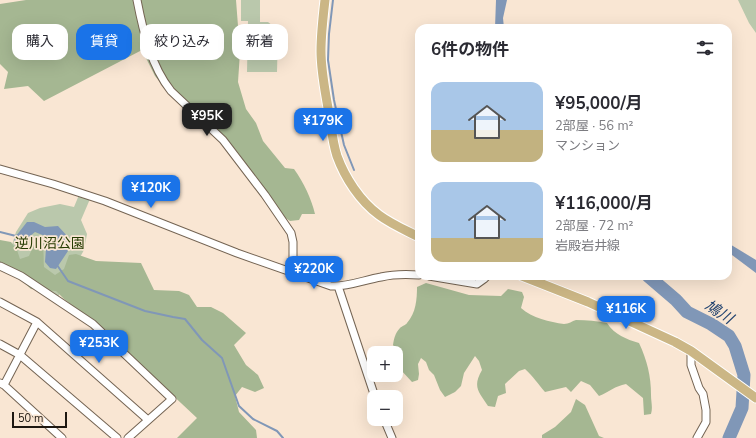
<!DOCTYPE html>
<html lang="ja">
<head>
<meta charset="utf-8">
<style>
	:root { --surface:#fff; --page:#f7f7f7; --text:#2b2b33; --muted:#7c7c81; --accent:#1a73e8 }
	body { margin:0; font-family:"Nunito Sans","Noto Sans JP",sans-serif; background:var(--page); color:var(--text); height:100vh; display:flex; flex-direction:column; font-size:15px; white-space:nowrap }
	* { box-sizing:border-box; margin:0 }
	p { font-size:13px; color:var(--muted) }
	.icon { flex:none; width:22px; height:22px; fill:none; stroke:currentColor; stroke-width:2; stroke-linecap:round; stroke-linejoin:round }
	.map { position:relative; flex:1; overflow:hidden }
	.details { position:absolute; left:415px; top:24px; width:317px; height:256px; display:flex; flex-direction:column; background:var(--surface); border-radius:12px; box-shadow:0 4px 16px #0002 }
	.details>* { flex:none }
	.guide { position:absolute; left:12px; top:24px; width:343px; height:36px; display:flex; gap:8px }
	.fabs { position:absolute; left:367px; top:346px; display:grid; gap:8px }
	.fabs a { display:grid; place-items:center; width:36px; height:36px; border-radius:8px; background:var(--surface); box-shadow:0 4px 16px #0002; font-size:20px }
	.scale { position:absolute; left:12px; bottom:10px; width:55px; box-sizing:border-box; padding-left:4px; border:2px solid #1e1811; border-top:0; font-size:11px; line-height:14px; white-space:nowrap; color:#1e1811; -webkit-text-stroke:3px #f9e6d3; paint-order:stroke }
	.price { position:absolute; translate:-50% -34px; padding:0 9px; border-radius:8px; background:var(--accent); color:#fff; font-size:13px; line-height:26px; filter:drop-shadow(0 1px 2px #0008) }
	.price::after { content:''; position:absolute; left:50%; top:24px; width:12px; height:9px; margin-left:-6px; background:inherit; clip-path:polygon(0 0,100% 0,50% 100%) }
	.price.active { background:#222; color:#fff }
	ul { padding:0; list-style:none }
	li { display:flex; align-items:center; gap:12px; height:100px; padding:0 16px }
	li span { display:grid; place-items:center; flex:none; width:112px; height:80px; border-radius:12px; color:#555 }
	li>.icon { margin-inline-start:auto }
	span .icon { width:48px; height:48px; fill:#fffc; stroke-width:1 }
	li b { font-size:17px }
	h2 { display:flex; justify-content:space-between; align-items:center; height:48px; padding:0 16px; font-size:17px }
	.pill { padding:0 14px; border-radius:12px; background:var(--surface); box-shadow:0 4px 16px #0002; font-size:14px; line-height:36px }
	.pill.active { background:var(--accent); color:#fff }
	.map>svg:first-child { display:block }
	.green { fill:#bac8ac }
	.forest { fill:#a5b792 }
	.water { fill:#8097b7 }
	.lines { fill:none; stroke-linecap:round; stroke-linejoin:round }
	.stream { stroke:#8097b7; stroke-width:2 }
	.river { stroke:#8097b7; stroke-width:13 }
	.minor-casing { stroke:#746453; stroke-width:9 }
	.major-casing { stroke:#fff; stroke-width:11 }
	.minor { stroke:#fff; stroke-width:7 }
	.major { stroke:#cbb685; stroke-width:9 }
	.labels { text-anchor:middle; stroke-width:3.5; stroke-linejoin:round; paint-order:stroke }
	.park-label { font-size:14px; fill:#263c02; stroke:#f9e6d3 }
	.water-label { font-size:15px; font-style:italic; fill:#22436f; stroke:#f9e6d3 }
</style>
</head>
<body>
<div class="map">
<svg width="756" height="438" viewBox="0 0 756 438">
	<rect width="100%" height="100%" fill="#f9e6d3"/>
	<!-- green -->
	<path class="green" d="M 241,0 L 260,0 L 260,22 L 268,22 L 278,30 L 277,72 L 247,72 L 248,21 L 241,21 Z
		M 738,0 L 756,0 L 756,33 L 749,23 Z
		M 79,195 L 90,199 L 81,220 L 87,234 L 84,250 L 58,297 L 22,273 L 12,245 L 16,232 L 28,213 L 40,208 L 60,204 L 74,207 Z"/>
	<!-- forest -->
	<path class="forest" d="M 26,0 L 236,0 L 240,52 L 238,82 L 246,109 L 256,123 L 263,141 L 285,168 L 294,169 C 304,183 311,198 315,214 L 302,214 L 299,220 L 290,221 L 284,217 L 236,150 L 216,128 L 192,106 L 172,97 L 155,76 L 142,50 L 44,101 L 28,86 L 4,89 L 8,72 L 0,64 L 0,4 Z
		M 0,240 L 11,242 L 17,250 L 20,259 L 29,256 L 35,242 L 41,243 C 45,251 43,258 44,267 L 55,275 L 64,269 L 69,255 L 76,254 L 96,261 L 141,263 L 154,290 L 179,291 L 189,295 L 197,307 L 211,307 L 223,313 L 246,333 L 234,345 L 246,365 L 258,375 L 264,388 L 255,392 L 242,387 L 235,396 L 239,412 L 256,430 L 257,438 L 177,438 L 197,418 L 151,375 L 109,332 L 91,320 L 64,299 L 56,291 L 31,289 L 20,279 L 6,272 L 0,264 Z
		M 426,283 L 469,295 L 501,296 L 508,289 L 522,292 L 524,297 L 521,308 C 532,318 550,322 564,324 C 569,324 572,321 576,320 C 587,320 597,321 607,323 C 615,335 626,339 639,343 C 647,360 651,376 651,395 C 651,402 653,407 651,414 L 644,415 L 643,398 L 626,384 C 615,386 609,392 599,396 L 590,385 L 581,381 L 571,392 L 566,387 L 545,392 C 538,384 533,376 525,369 L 519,371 L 505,384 L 506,393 L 498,396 L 495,407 L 488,406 C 479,392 472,387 482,370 L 479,361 L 475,356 L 464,373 L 461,386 L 455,392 L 445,397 L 440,390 L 434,375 L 429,370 L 426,362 L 421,358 L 418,364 L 419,374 L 418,380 L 412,382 L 400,369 L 403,358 L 393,345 C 394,339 395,333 400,328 C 402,326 406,325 407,323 C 416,313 417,299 417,287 Z
		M 576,399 L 585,405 L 599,436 L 604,438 L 542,438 L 542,435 L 555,427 L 571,412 Z"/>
	<!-- water -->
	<path class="water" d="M 496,0 L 507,0 L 503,18 L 504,28 L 495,28 Z
		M 27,222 L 34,222 L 45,227 L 58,226 L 70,239 L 68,251 L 56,269 L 50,268 L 45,262 L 46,249 L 45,236 L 35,232 L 20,244 L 14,241 L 16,236 Z
		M 728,243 L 756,260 L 756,273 L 728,252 Z"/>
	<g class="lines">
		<!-- stream -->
		<path class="stream" d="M 333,0 L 329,34 L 328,60 L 334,100 L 344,145 L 354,170
			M 0,232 L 16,236 L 18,235
			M 57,265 L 68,281 L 145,311 L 173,317 L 185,319 L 202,340 L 222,358 L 239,406 L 253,419 L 277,431 L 283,438"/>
		<!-- river -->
		<path class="river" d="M 648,276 L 676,300 L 687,312 L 711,324 L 729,336 L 735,346 L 744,375 L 742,408 L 729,438"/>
		<defs>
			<path id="minor" d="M 137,0 C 143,31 151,66 171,91 L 223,140 L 265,195 L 291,233 L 293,242 L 293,273
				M 0,169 L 53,184 L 105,201 L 237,253 L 331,286 C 348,287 364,280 381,277 C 394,274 406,274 419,275
				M 0,266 L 21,276 L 93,324 L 172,399 L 128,438
				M 429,276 L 477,284 L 484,279 L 487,276
				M 338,286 L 375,397
				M 0,302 L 37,322 L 148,420
				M 0,344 L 20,355 L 117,438
				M 691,351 L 691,365 L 699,388 L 703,394 L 706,410 L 706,422 L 697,438
				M 0,383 L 4,385 L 62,438
				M 4,385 L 37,322
				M 384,419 L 392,438"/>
			<path id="major" d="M 325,0 C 323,17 321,34 321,51 C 321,71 325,90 328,108 C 331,124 332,141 337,156 C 345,178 360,201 379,215 C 391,224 405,230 419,237
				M 522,276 L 588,302 L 675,342 L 691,351 L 756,398"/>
		</defs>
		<!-- minor casing -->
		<use href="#minor" class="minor-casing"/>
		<!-- major casing -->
		<use href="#major" class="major-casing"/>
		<!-- minor -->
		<use href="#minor" class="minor"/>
		<!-- major -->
		<use href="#major" class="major"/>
	</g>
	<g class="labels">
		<!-- park labels -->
		<g class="park-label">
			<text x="50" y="248">逆川沼公園</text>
		</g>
		<!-- water labels -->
		<g class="water-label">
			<text transform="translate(719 312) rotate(32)" y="5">鳩川</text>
		</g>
	</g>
</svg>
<div class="fabs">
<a>+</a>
<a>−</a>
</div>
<div class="scale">50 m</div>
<b class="price active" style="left:207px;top:137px">¥95K</b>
<b class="price" style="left:323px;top:142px">¥179K</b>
<b class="price" style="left:151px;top:209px">¥120K</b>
<b class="price" style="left:314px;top:290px">¥220K</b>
<b class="price" style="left:626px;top:330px">¥116K</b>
<b class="price" style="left:99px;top:364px">¥253K</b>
<div class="guide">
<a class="pill">購入</a>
<a class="pill active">賃貸</a>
<a class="pill">絞り込み</a>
<a class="pill">新着</a>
</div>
<section class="details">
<h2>6件の物件<svg class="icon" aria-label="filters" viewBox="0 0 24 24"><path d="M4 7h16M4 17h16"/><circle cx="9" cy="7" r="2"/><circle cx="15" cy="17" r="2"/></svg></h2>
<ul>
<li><span style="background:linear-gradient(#a9c7e8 60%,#c2b280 0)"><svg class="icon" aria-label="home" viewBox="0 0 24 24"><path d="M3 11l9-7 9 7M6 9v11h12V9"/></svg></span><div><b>¥95,000/月</b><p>2部屋 · 56 m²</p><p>マンション</p></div></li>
<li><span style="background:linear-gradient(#a9c7e8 70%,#c2b280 0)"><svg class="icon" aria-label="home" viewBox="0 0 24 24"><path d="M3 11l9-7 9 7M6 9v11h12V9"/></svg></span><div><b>¥116,000/月</b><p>2部屋 · 72 m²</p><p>岩殿岩井線</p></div></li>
</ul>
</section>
</div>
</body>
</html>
